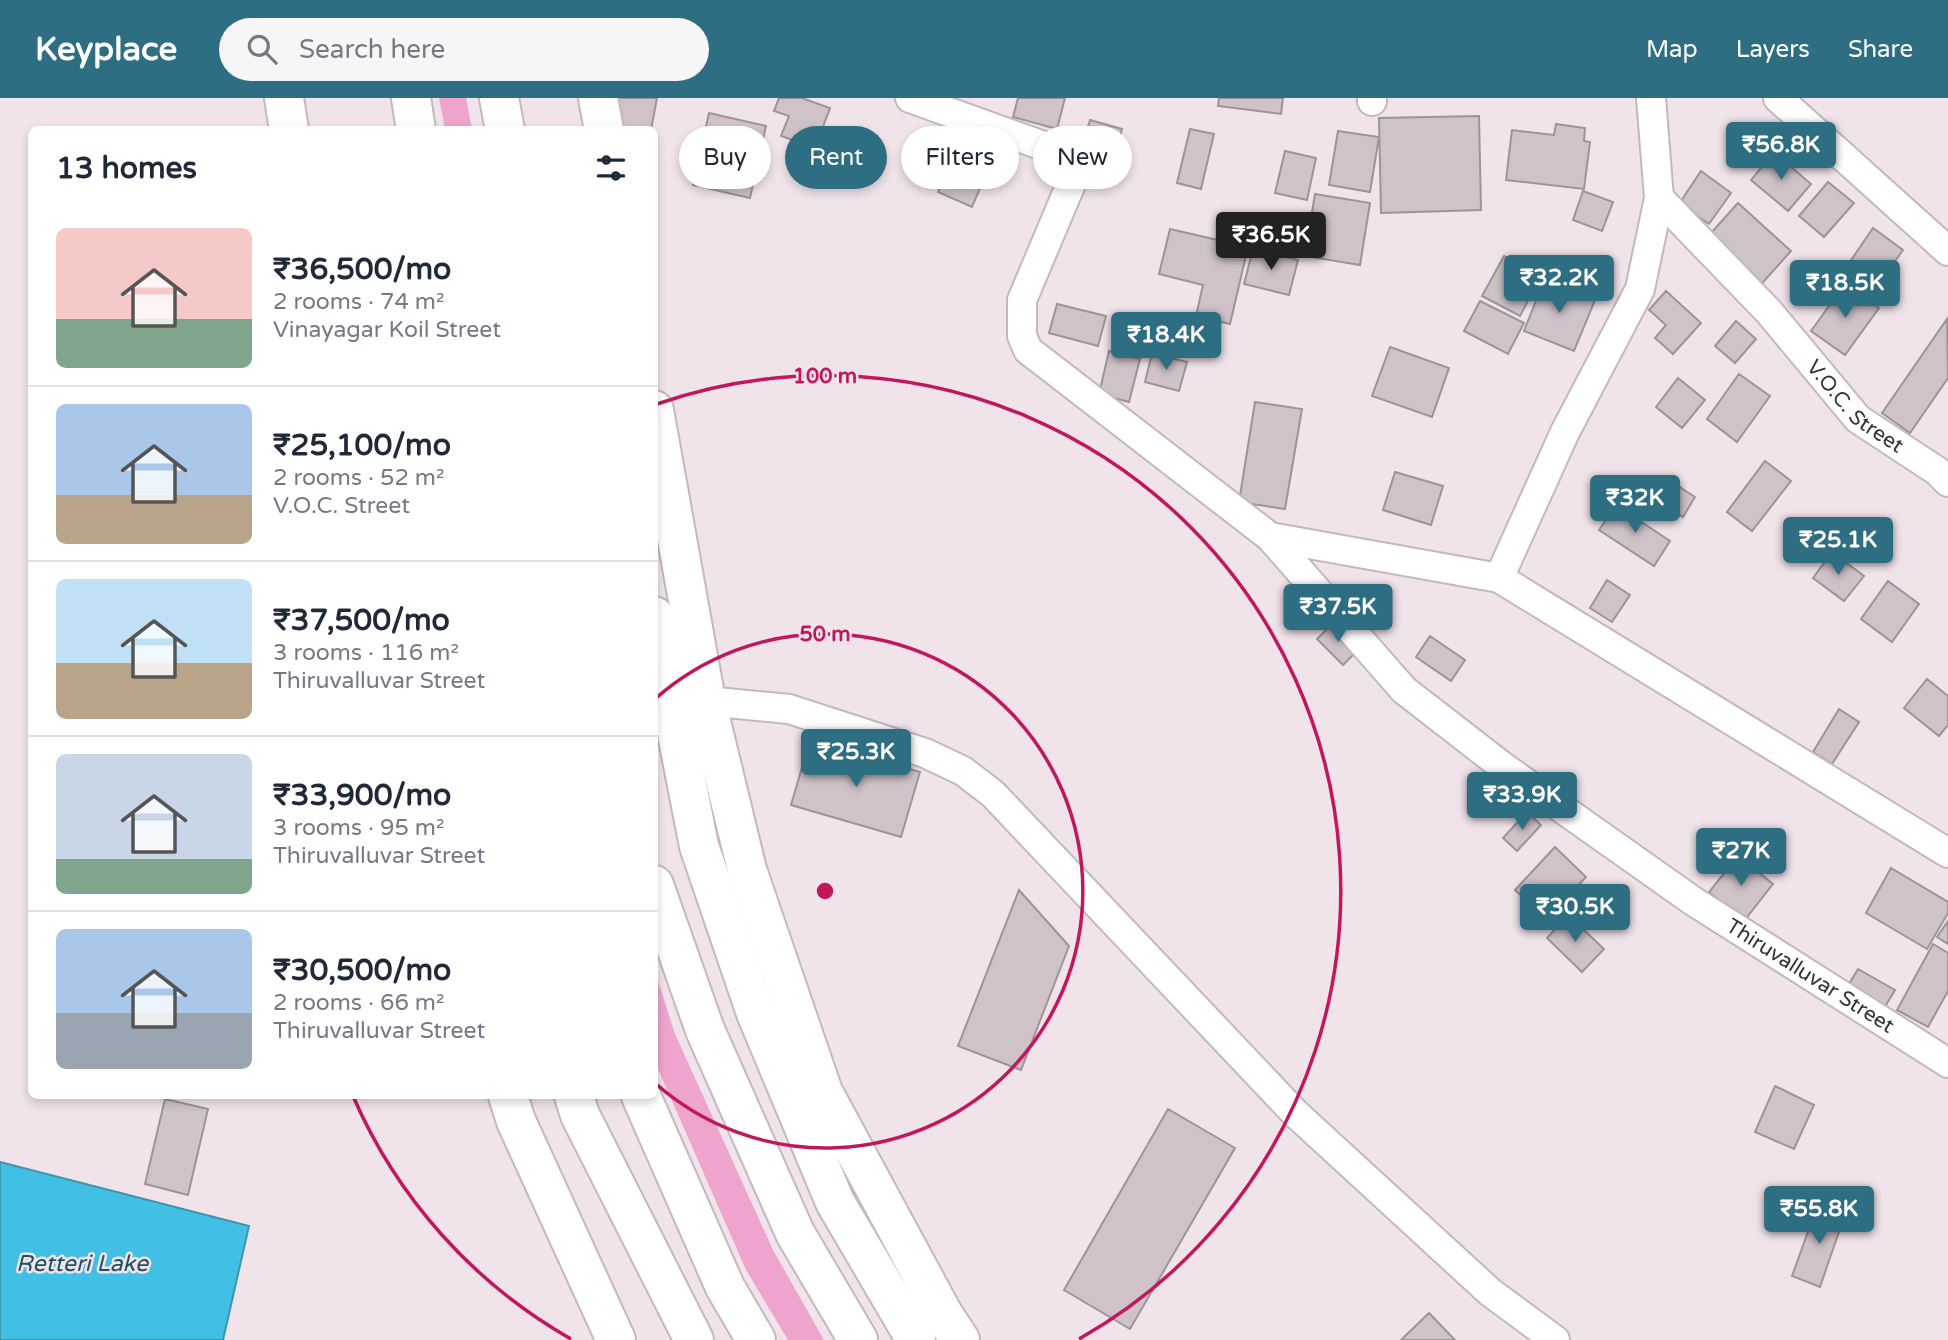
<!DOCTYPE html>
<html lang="en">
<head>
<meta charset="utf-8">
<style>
	:root { --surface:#fff; --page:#f6f6f7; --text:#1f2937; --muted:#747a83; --line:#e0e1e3; --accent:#2e6e82 }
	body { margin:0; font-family:"Varela Round",sans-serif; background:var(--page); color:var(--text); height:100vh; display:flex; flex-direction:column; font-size:26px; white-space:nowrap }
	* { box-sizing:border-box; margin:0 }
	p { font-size:23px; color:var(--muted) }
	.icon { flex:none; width:38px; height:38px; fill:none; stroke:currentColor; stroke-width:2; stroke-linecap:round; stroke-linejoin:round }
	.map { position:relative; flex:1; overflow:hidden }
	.drawer { position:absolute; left:28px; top:28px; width:630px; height:973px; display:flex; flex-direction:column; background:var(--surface); border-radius:10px; box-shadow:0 4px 10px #0003 }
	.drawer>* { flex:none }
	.hud { position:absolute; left:679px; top:28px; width:665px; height:63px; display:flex; gap:14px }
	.price { position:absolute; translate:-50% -60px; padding:0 16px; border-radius:7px; background:var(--accent); color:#fff; font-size:23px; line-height:46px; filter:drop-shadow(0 2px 4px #0008) }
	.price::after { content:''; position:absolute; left:50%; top:42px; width:21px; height:16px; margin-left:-10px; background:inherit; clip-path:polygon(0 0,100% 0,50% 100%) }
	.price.active { background:#222; color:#fff }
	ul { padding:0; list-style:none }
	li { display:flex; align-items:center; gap:21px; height:175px; padding:0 28px }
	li+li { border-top:2px solid var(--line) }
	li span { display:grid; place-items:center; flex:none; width:196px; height:140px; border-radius:10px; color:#555 }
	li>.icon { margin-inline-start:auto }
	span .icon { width:84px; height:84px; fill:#fffc; stroke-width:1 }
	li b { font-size:30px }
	h2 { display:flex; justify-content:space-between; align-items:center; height:84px; padding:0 28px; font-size:30px }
	.pill { padding:0 24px; border-radius:32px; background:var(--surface); box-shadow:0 4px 10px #0003; font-size:24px; line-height:63px }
	.pill.active { background:var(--accent); color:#fff }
	header { display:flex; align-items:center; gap:42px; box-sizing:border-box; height:98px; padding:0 35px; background:var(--accent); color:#fff }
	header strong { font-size:33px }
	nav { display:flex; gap:38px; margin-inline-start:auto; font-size:24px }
	.search { width:490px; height:63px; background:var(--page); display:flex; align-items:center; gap:18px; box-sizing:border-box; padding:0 24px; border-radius:38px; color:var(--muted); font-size:26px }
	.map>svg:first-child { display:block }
	.green { fill:#efa4cd }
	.water { fill:#41bfe4; stroke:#3e95af; stroke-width:2 }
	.building { fill:#cfc3c9; stroke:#9e9399; stroke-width:2 }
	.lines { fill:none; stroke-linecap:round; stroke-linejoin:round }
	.street-casing { stroke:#c4b8be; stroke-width:32 }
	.secondary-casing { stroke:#c4b8be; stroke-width:42 }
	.highway-casing { stroke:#c4b8be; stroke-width:42 }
	.street { stroke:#fff; stroke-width:28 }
	.secondary { stroke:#fff; stroke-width:38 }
	.highway { stroke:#fff; stroke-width:38 }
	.ring { fill:none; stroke:#c2185b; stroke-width:3.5 }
	.labels { text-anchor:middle; stroke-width:5; stroke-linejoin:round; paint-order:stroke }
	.street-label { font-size:21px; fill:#363234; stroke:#f0e4ea }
	.water-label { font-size:23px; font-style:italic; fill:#1e5161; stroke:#f0e4ea }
	.centre { fill:#c2185b; stroke:#f0e4ea; stroke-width:3.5 }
	.ring-label { font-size:21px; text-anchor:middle; font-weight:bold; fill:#c2185b; stroke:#f0e4ea; stroke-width:5; stroke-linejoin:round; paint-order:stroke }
</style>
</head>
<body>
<header>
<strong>Keyplace</strong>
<div class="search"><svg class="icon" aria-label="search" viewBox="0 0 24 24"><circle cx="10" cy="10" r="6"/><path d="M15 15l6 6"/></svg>Search here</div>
<nav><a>Map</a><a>Layers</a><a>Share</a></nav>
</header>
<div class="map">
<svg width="1948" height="1242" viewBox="0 0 1948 1242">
	<rect width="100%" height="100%" fill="#f0e4ea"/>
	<!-- green -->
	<path class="green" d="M 439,0 L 466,0 L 472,31 L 445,31 Z
		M 654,870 L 675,936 L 773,1152 L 824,1242 L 788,1242 L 746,1172 L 655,964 Z"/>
	<!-- water -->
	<path class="water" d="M 0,1064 L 249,1128 L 223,1242 L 0,1242 Z"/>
	<!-- building -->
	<path class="building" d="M 617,0 L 657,0 L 651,32 L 610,32 Z
		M 779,0 L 802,0 L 830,10 L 815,50 L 781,38 L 789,18 L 774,13 Z
		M 1018,0 L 1065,0 L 1057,31 L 1013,19 Z
		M 1219,0 L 1283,0 L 1281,16 L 1218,8 Z
		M 709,15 L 766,28 L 750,100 L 693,87 Z
		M 1479,18 L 1481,112 L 1381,115 L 1379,20 Z
		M 1090,22 L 1122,31 L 1106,87 L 1073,78 Z
		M 1556,26 L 1585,30 L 1584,43 L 1590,44 L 1584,91 L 1506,82 L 1512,32 L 1554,37 Z
		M 1190,31 L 1214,36 L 1201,91 L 1177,85 Z
		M 1338,33 L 1379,39 L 1370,94 L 1329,87 Z
		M 958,47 L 992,62 L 972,109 L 938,94 Z
		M 1285,53 L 1316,60 L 1307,102 L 1275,95 Z
		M 1774,54 L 1811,86 L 1788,113 L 1751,82 Z
		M 1701,73 L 1731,95 L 1709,126 L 1679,106 Z
		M 1828,84 L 1854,105 L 1824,139 L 1799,118 Z
		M 1583,93 L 1613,104 L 1602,133 L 1573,122 Z
		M 1315,96 L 1370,105 L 1360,167 L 1305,158 Z
		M 1738,105 L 1791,153 L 1756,192 L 1703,144 Z
		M 1873,130 L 1903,152 L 1872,195 L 1843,174 Z
		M 1170,131 L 1248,149 L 1230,226 L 1196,218 L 1203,187 L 1159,176 Z
		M 1253,151 L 1298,162 L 1289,197 L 1244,186 Z
		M 1504,158 L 1541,178 L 1520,218 L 1482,198 Z
		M 1545,180 L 1595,202 L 1574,253 L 1524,233 Z
		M 1845,186 L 1879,210 L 1845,257 L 1811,233 Z
		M 1666,193 L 1701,225 L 1673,256 L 1655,240 L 1666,227 L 1649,212 Z
		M 1480,203 L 1524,225 L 1508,256 L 1464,233 Z
		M 1057,206 L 1106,218 L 1098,248 L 1049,235 Z
		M 1947,221 L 1948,280 L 1910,335 L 1882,315 Z
		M 1736,223 L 1756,241 L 1735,265 L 1715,248 Z
		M 1390,249 L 1449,270 L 1432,319 L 1372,298 Z
		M 1109,253 L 1140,261 L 1129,304 L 1099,296 Z
		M 1152,255 L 1187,264 L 1179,293 L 1145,284 Z
		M 1739,276 L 1770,298 L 1737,344 L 1707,321 Z
		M 1678,280 L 1705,302 L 1682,330 L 1656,309 Z
		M 1255,304 L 1302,311 L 1285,411 L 1239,404 Z
		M 1765,363 L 1791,383 L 1752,433 L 1727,414 Z
		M 1395,374 L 1443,388 L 1431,427 L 1383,412 Z
		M 1672,384 L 1695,399 L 1683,419 L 1659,403 Z
		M 1616,407 L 1670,443 L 1654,468 L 1599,432 Z
		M 1832,454 L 1864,478 L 1844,503 L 1813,480 Z
		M 1607,482 L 1630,497 L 1612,524 L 1590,510 Z
		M 1888,483 L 1919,506 L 1892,544 L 1861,521 Z
		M 1333,525 L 1359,551 L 1343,567 L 1317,541 Z
		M 1430,538 L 1465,562 L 1451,583 L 1416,559 Z
		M 1927,581 L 1948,598 L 1948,627 L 1939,638 L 1904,610 Z
		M 1839,611 L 1859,624 L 1832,666 L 1813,654 Z
		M 810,642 L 920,674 L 901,739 L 791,707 Z
		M 1527,714 L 1541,727 L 1517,753 L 1503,740 Z
		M 1555,749 L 1586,779 L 1546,821 L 1515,792 Z
		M 1738,758 L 1773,786 L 1744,823 L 1709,794 Z
		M 1891,770 L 1948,804 L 1948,815 L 1927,851 L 1866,815 Z
		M 1019,792 L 1069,848 L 1021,972 L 958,948 Z
		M 1568,817 L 1604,851 L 1582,874 L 1547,840 Z
		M 1948,823 L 1948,846 L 1937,839 Z
		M 1933,846 L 1948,855 L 1948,893 L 1928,929 L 1897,912 Z
		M 1858,871 L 1895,892 L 1880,917 L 1843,896 Z
		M 1775,988 L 1814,1007 L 1794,1051 L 1755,1034 Z
		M 165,1001 L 208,1011 L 188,1097 L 145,1086 Z
		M 1168,1011 L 1235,1050 L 1130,1231 L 1064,1192 Z
		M 1818,1106 L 1845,1116 L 1820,1189 L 1792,1178 Z
		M 1429,1215 L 1455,1242 L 1401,1242 Z"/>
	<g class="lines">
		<defs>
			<g id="street">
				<path id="s1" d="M 910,0 L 1063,55 L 1072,63 L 1071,86 L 1022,202 L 1022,238 L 1028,252 L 1270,439 L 1404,592 L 1502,668 L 1693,803 L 1948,965"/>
				<path d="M 1778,0 L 1948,153"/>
				<path d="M 1372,3 L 1372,0"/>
				<path id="s2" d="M 1659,100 L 1769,214 L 1858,321 L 1937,373 L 1948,384"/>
				<path d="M 1270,439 L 1499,480 L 1948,755"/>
				<path d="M 1499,480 L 1565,334 L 1640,191 L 1659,100 L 1651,0"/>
				<path d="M 706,603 L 789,611 L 925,655 L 963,673 L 993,696 L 1295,1015 L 1490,1194 L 1555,1242"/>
			</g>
			<path id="secondary" d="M 284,0 L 289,32
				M 598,0 L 604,32
				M 654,312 L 706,603 L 747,772 L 823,994 L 943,1216 L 960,1242
				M 508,998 L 516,1023 L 616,1242"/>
			<path id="highway" d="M 411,0 L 416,32
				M 499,0 L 505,32
				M 654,518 L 699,748 L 756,915 L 835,1104 L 916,1242
				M 654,787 L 705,932 L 795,1135 L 858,1242
				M 574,998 L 580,1017 L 694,1242
				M 641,998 L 725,1189 L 756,1242"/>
		</defs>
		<!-- street casing -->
		<use href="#street" class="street-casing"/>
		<!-- secondary casing -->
		<use href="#secondary" class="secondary-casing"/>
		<!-- highway casing -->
		<use href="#highway" class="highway-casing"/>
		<!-- street -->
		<use href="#street" class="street"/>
		<!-- secondary -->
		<use href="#secondary" class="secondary"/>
		<!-- highway -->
		<use href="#highway" class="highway"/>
	</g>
	<!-- distance rings -->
	<g class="ring">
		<path d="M655 601A257 257 0 1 1 655 985"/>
		<path d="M571 1241A515 515 0 0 1 353 998M657 306A515 515 0 0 1 1079 1241"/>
	</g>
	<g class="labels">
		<!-- street labels -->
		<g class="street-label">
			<text dy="7" stroke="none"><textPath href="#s2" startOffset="287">V.O.C. Street</textPath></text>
			<text dy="7" stroke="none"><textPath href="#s1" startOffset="1381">Thiruvalluvar Street</textPath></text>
		</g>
		<!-- water labels -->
		<g class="water-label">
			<text x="82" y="1173">Retteri Lake</text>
		</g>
	</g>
	<circle cx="825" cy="793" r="10" class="centre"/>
	<g class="ring-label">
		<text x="825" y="285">100 m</text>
		<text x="825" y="543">50 m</text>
	</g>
</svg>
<b class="price" style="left:1781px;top:84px">₹56.8K</b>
<b class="price active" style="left:1271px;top:174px">₹36.5K</b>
<b class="price" style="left:1559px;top:217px">₹32.2K</b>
<b class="price" style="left:1845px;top:222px">₹18.5K</b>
<b class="price" style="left:1166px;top:274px">₹18.4K</b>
<b class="price" style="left:1635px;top:437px">₹32K</b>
<b class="price" style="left:1838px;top:479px">₹25.1K</b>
<b class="price" style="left:1338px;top:546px">₹37.5K</b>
<b class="price" style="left:856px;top:691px">₹25.3K</b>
<b class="price" style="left:1522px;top:734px">₹33.9K</b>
<b class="price" style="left:1741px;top:790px">₹27K</b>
<b class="price" style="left:1575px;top:846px">₹30.5K</b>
<b class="price" style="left:1819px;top:1148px">₹55.8K</b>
<div class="hud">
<a class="pill">Buy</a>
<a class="pill active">Rent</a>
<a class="pill">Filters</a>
<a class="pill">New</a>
</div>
<section class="drawer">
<h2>13 homes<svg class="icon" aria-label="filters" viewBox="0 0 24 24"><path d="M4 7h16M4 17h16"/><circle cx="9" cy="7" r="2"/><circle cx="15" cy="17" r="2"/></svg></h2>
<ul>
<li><span style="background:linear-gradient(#f6c9c9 65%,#7fa58c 0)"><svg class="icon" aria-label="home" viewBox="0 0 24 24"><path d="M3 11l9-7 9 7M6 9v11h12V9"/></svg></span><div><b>₹36,500/mo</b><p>2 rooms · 74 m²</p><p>Vinayagar Koil Street</p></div></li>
<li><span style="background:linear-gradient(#a9c7e8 65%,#b9a48a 0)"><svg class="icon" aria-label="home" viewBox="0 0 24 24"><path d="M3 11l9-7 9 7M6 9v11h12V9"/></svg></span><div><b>₹25,100/mo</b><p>2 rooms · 52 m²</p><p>V.O.C. Street</p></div></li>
<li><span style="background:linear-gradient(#bfe0f5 60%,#b9a48a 0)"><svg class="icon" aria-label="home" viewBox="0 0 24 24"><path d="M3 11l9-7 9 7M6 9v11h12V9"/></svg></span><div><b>₹37,500/mo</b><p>3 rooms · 116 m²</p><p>Thiruvalluvar Street</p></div></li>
<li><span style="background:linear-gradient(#c9d6e8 75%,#7fa58c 0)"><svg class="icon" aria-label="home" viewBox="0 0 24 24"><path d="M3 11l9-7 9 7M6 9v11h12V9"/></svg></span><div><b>₹33,900/mo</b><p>3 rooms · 95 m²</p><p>Thiruvalluvar Street</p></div></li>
<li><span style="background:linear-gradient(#a9c7e8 60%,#9aa5b1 0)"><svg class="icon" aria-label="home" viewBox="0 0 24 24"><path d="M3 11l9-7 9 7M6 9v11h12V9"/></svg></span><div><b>₹30,500/mo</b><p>2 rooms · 66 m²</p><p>Thiruvalluvar Street</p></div></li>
</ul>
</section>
</div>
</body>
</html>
